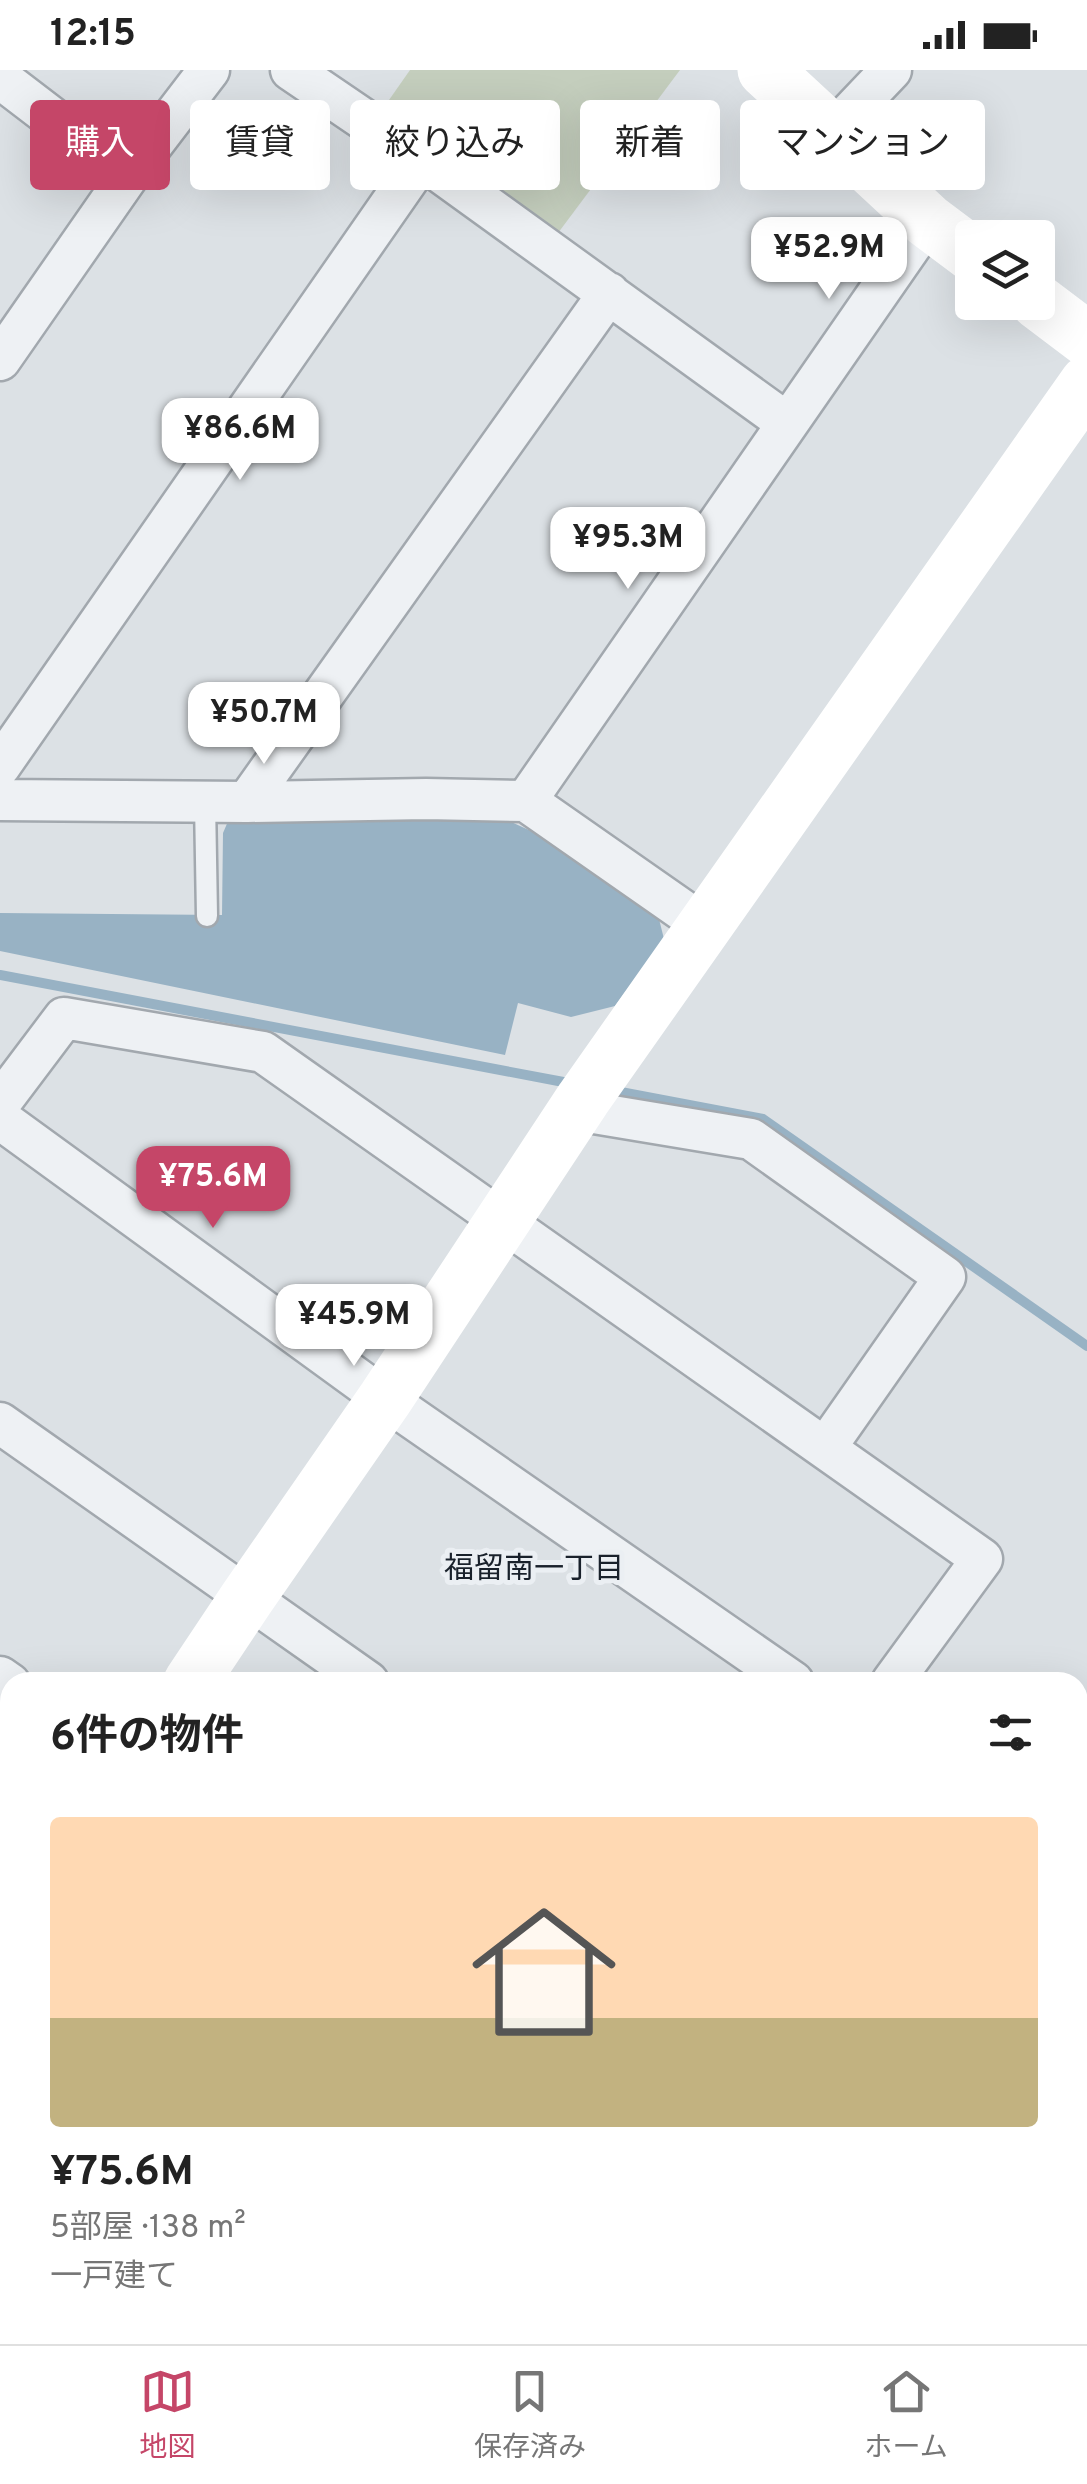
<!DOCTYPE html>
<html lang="ja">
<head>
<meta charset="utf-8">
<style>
	:root { --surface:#fff; --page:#f6f6f6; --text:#222; --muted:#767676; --line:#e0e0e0; --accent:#c54668 }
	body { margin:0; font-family:Overpass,"Noto Sans JP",sans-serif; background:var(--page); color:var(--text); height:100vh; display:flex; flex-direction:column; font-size:38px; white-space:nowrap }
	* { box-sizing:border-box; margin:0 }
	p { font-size:32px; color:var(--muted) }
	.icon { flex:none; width:55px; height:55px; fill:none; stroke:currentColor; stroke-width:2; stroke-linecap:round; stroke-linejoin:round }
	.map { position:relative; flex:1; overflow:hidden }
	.sheet { position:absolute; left:0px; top:1602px; width:1088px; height:672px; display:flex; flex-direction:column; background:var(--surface); border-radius:30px 30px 0 0; box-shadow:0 10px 40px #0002 }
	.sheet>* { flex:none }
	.guide { position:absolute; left:30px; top:30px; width:1028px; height:90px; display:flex; gap:20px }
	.fabs { position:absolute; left:955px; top:150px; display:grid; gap:20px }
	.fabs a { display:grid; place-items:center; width:100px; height:100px; border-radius:10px; background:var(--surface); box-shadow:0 10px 40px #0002; font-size:50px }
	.price { position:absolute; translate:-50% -85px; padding:0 22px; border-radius:20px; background:#fff; color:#222; font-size:32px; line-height:65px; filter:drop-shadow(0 2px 5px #0008) }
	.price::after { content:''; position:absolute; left:50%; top:60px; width:30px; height:22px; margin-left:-15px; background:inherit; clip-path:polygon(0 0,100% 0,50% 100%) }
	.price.active { background:var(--accent); color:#fff }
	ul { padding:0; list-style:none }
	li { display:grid; align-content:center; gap:20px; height:530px; padding:0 50px }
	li+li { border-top:2px solid var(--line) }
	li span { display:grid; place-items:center; height:310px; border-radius:10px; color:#555 }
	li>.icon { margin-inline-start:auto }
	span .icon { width:180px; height:180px; fill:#fffc; stroke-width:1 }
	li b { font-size:42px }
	h2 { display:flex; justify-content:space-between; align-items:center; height:120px; padding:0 50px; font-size:42px }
	.pill { padding:0 35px; border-radius:10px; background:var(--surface); box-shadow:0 10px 40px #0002; font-size:35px; line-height:90px }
	.pill.active { background:var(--accent); color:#fff }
	.status { display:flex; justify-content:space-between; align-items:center; height:70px; padding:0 50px; background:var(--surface); direction:ltr }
	.status svg { height:28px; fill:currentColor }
	.menu { display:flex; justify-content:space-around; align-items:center; height:140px; border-top:2px solid var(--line); background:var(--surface); font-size:28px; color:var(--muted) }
	.menu a { display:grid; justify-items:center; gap:5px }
	.menu .active { color:var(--accent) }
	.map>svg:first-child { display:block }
	.green { fill:#c4cebd }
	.water { fill:#98b2c4 }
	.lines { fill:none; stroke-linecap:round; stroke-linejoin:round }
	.stream { stroke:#98b2c4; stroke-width:10 }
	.lane-casing { stroke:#a2a8ae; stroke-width:25 }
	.street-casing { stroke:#a2a8ae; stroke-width:45 }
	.lane { stroke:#eef1f4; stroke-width:20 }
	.street { stroke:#eef1f4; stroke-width:40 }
	.secondary { stroke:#fff; stroke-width:55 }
	.labels { text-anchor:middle; stroke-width:10; stroke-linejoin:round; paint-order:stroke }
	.neighbourhood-label { font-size:30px; fill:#19212b; stroke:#ebeff3 }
</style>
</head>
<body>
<div class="status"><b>12:15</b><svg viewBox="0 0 49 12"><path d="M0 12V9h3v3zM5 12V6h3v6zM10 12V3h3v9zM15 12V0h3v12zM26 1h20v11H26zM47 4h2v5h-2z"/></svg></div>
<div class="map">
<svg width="1087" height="2274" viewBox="0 0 1087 2274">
	<rect width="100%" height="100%" fill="#dce1e5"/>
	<!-- green -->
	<path class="green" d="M 410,0 L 680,0 L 558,163 L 382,40 Z"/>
	<!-- water -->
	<path class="water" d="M 500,747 L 542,766 L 658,845 L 664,869 L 615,936 L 571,947 L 518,933 L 505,985 L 0,881 L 0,843 L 222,845 L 223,763 L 229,749 Z"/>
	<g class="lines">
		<!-- stream -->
		<path class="stream" d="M 0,905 L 574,1014
			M 610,1020 L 763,1049 L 1087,1276"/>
		<defs>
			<path id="lane" d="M 205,732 L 207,846"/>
			<path id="street" d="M 291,0 L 422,89 L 787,353
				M 0,8 L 128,106
				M 832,62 L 891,0
				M 0,290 L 128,106 L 209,0
				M 0,696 L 422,89
				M 0,730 L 247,732 L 426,729 L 526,731 L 705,856
				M 526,731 L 928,151
				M 247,732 L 609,223
				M 0,1033 L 64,948 L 263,982 L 982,1489 L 892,1612
				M 576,1040 L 751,1069 L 945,1207 L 826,1377
				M 0,1049 L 385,1329 L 793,1612
				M 0,1353 L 368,1612
				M 0,1607 L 10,1614
				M 1078,1812 L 1087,1818
				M 1078,2110 L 1087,2117
				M 0,2213 L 10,2220
				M 75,2265 L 89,2274
				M 929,2265 L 941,2274"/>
		</defs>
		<!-- lane casing -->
		<use href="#lane" class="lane-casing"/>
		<!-- street casing -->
		<use href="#street" class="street-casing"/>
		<!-- lane -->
		<use href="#lane" class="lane"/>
		<!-- street -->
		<use href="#street" class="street"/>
		<!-- secondary -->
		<path class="secondary" d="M 765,0 L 928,151 L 972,184
			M 1038,232 L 1087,269
			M 191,1612 L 247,1528 L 385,1329 L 583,1029 L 1087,313
			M 0,1879 L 10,1866"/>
	</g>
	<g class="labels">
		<!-- neighbourhood labels -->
		<g class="neighbourhood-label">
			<text x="534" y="1508">福留南一丁目</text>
		</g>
	</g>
</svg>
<div class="fabs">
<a><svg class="icon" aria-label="layers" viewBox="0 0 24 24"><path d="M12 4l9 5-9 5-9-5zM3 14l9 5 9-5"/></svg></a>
</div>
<b class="price" style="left:829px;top:232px">¥52.9M</b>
<b class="price" style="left:240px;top:413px">¥86.6M</b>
<b class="price" style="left:628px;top:522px">¥95.3M</b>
<b class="price" style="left:264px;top:697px">¥50.7M</b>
<b class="price active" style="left:213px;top:1161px">¥75.6M</b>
<b class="price" style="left:354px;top:1299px">¥45.9M</b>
<div class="guide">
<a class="pill active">購入</a>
<a class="pill">賃貸</a>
<a class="pill">絞り込み</a>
<a class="pill">新着</a>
<a class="pill">マンション</a>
</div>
<section class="sheet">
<h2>6件の物件<svg class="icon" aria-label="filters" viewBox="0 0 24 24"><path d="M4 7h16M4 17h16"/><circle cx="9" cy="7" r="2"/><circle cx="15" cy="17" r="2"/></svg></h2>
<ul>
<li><span style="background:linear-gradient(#ffd9b3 65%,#c2b280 0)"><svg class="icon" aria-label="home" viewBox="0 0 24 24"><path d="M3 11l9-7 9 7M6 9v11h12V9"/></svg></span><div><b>¥75.6M</b><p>5部屋 · 138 m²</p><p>一戸建て</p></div></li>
</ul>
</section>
</div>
<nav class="menu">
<a class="active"><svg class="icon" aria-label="map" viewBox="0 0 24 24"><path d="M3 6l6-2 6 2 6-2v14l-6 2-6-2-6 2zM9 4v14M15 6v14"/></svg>地図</a>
<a><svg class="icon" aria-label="saved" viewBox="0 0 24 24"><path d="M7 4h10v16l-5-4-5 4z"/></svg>保存済み</a>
<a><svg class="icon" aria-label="home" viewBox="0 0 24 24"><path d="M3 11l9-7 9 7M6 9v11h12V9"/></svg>ホーム</a>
</nav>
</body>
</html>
